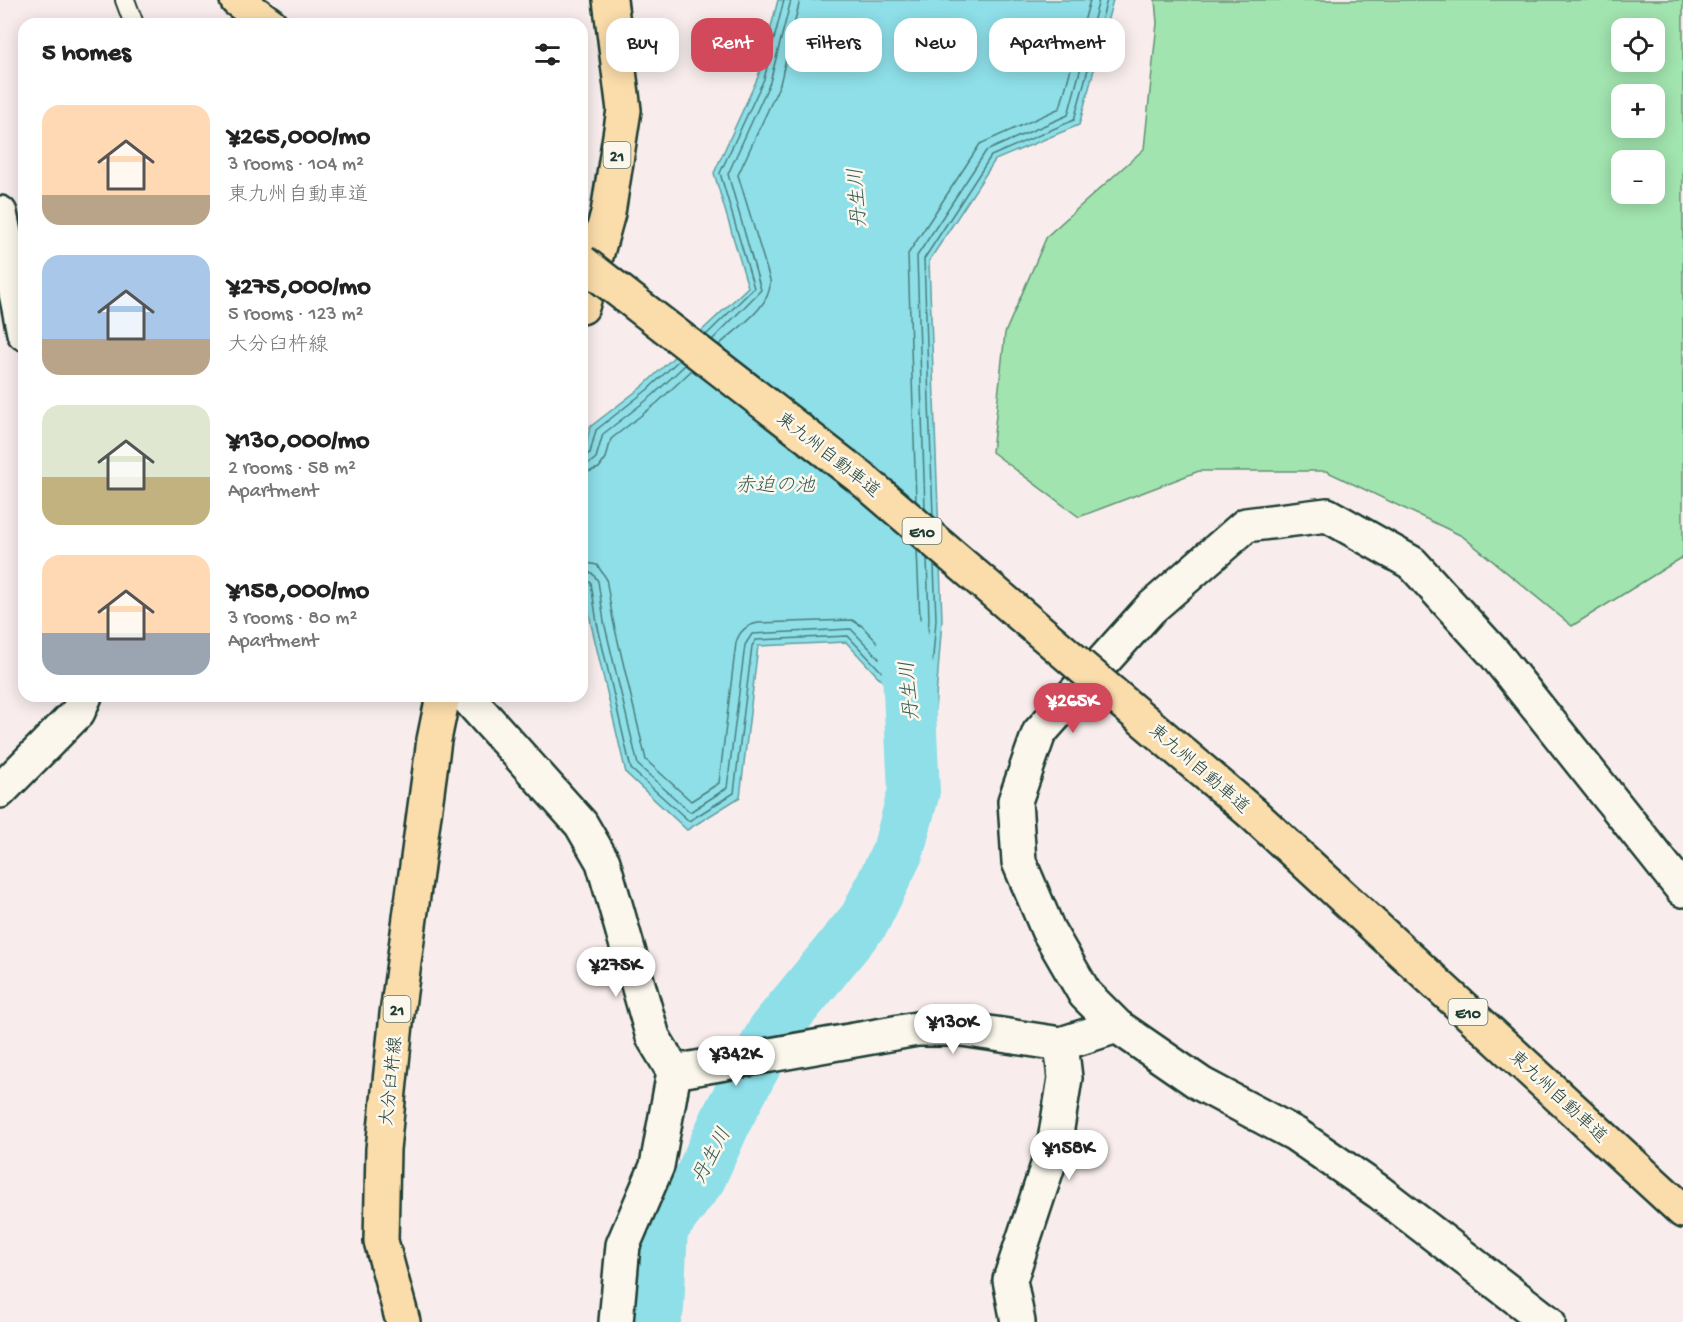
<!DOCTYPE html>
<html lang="en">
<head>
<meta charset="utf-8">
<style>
	:root { --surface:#fff; --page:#f6f6f6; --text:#222; --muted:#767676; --accent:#d1495b }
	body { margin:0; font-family:"Gochi Hand","Klee One",sans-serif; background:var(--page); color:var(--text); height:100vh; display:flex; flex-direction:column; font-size:22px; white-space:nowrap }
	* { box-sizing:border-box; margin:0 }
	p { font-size:20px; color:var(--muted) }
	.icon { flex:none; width:33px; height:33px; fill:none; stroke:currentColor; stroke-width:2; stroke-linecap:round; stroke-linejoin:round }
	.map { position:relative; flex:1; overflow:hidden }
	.sheet { position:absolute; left:18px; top:18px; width:570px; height:684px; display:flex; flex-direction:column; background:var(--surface); border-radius:18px; box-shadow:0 3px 15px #0003 }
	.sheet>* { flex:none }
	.guide { position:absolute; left:606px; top:18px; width:570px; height:54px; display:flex; gap:12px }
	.controls { position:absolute; left:1611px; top:18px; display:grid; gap:12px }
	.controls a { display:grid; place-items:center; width:54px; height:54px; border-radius:12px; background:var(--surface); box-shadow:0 3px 15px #0003; font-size:30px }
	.price { position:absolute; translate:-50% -51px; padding:0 14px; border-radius:21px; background:#fff; color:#222; font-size:20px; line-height:39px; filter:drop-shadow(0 2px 3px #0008) }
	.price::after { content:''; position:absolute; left:50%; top:36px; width:18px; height:14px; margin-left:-9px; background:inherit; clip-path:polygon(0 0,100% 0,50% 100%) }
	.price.active { background:var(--accent); color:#fff }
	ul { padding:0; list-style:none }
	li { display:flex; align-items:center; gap:18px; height:150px; padding:0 24px }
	li span { display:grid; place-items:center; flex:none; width:168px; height:120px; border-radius:18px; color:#555 }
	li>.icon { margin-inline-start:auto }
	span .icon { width:72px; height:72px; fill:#fffc; stroke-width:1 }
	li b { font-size:26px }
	h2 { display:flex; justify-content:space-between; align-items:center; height:72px; padding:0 24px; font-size:26px }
	.chip { padding:0 21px; border-radius:18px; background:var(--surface); box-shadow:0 3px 15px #0003; font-size:21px; line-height:54px }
	.chip.active { background:var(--accent); color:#fff }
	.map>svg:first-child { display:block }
	.green { fill:#a1e4af; stroke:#609072; stroke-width:1.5; fill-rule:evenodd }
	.water { fill:#8edfe8; stroke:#629ea0; stroke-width:1.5 }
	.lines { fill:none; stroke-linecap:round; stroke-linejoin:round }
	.shore { stroke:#4b7e7c; stroke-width:1.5 }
	.river { stroke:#8edfe8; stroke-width:52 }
	.lane-casing { stroke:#1f3d34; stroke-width:22 }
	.street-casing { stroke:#1f3d34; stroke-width:38 }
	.primary-casing { stroke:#1f3d34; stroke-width:38 }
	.highway-casing { stroke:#1f3d34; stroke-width:38 }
	.lane { stroke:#fbf7ec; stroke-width:18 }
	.street { stroke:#fbf7ec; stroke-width:33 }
	.primary { stroke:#fbddab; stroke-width:33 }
	.highway { stroke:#fbddab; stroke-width:33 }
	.highway-bridge-casing { stroke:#1f3d34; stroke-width:38; stroke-linecap:butt }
	.highway-bridge { stroke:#fbddab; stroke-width:33 }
	.labels { text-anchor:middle; stroke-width:5; stroke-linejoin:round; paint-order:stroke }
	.shield { fill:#fbf7ec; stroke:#61756b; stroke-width:1.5 }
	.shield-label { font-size:16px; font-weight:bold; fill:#1f3d34 }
	.street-label { font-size:18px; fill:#1f3d34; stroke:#fbf7ec }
	.water-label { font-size:20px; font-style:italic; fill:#355d58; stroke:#fbf7ec }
</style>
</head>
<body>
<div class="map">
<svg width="1683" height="1322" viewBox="0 0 1683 1322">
	<rect width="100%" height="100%" fill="#f8edec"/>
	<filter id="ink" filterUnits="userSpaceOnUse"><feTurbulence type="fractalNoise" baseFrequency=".0167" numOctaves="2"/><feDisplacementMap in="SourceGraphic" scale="12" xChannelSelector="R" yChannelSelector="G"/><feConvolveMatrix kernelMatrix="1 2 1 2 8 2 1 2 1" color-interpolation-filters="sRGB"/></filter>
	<g filter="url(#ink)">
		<!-- green -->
		<path class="green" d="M 1155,0 L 1683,0 L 1683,557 L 1572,626 L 1462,536 L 1326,471 L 1199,471 L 1079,517 L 992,452 L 1005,333 L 1047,236 L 1144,149 L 1157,23 ZM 1622,28 L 1654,28 L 1654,62 L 1622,62 ZM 1622,94 L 1654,94 L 1654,128 L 1622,128 ZM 1622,160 L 1654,160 L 1654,194 L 1622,194 Z"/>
		<!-- water -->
		<path class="water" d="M 778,0 L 1113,0 L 1079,125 L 995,160 L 929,261 L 942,620 L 933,736 L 846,642 L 758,646 L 740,797 L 687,830 L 626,773 L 591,624 L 582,565 L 582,464 L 590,427 L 643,386 L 748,287 L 714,173 L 758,77 Z"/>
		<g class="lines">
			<!-- shore -->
			<path class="shore" d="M 706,335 L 754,288 L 720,173 L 764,79 L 784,0
				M 712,340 L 761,290 L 728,174 L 770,82 L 791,0
				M 719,345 C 736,329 773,306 770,280 L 738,175 L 780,84 L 800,0
				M 582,457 L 590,453 L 596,430 L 647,390 L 679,360
				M 582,465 L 590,463 L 596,458 L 603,434 L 652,396 L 685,365
				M 582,474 L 599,468 L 606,458 L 611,439 L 657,403 L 692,370
				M 916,501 L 908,254 L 980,144 L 1060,108 L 1090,0
				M 925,509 L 917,256 L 986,151 L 1068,115 L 1099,0
				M 933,516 L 924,259 L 991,156 L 1074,120 L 1107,0
				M 582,562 L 597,565 L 606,578 L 613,620 L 646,760 L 691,801 L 719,783 L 736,643 C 739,632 746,625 758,623 L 852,620 L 862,626 L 911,678 L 915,678 L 920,619 L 917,550
				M 582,571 L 592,573 L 598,581 L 604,622 L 638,765 L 690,812 L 727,788 L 745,645 L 752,634 L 851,629 L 918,699 L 922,699 L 929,620 L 927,558
				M 582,578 L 591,583 L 597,623 L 631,769 L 689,821 L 734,793 L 752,646 L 756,640 L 848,636 L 924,717 L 928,717 L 936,620 L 934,565"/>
			<!-- river -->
			<path class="river" d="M 654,1322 L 658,1308 L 662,1229 L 700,1178 L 728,1116 L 774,1030 L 865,919 L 898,851 L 914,791 L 908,672 L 903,639"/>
			<defs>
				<path id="lane" d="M 125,0 L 134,24"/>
				<path id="street" d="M 0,213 L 24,333
					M 466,696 L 581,824 L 603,862 L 653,1037 L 674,1072 L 657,1166 L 623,1245 L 616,1322
					M 0,791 L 78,712 L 85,696
					M 674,1072 L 917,1029 L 962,1029 L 1061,1044 L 1117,1026
					M 1018,1322 L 1010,1280 L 1054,1147 L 1065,1078 L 1061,1044
					M 1548,1322 L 1379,1192 L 1295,1134 L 1201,1084 L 1117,1026 L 1085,994 L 1048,930 L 1019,862 L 1015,801 L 1039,733 L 1150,609 L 1246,525 L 1327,515 L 1412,563 L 1495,654 L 1683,890"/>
				<path id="primary" d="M 582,307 L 608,213 L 624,110 L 610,0
					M 403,1322 L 381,1241 L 383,1149 L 397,1014 L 434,740 L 443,696"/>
				<path id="highway" d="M 237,0 L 270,24
					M 1252,813 L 1683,1211"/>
			</defs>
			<!-- lane casing -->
			<use href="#lane" class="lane-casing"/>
			<!-- street casing -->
			<use href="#street" class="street-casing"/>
			<!-- primary casing -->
			<use href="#primary" class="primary-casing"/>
			<!-- highway casing -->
			<use href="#highway" class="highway-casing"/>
			<!-- lane -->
			<use href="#lane" class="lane"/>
			<!-- street -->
			<use href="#street" class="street"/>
			<!-- primary -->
			<use href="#primary" class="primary"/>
			<!-- highway -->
			<use href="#highway" class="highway"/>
			<defs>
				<path id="highway-bridge" d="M 582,262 L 861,478 L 1252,813"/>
			</defs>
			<!-- highway-bridge casing -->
			<use href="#highway-bridge" class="highway-bridge-casing"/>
			<!-- highway-bridge -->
			<use href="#highway-bridge" class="highway-bridge"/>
		</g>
	</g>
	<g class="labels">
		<!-- shield labels -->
		<g class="shield">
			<rect x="603.5" y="142" width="27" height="26" rx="4.5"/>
			<rect x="902.5" y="518" width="39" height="26" rx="4.5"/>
			<rect x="383.5" y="996" width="27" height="26" rx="4.5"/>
			<rect x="1448.5" y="999" width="39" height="26" rx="4.5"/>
		</g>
		<g class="shield-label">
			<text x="617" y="161">21</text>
			<text x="922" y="537">E10</text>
			<text x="397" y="1015">21</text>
			<text x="1468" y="1018">E10</text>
		</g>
		<!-- street labels -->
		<g class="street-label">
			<text transform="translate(829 454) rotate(38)" y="6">東九州自動車道</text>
			<text transform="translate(1200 768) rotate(41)" y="6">東九州自動車道</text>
			<text transform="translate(390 1081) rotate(-84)" y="6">大分臼杵線</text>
			<text transform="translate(1559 1096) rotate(43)" y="6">東九州自動車道</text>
		</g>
		<!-- water labels -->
		<g class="water-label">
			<text transform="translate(856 198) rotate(-94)" y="7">丹生川</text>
			<text x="775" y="491">赤迫の池</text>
			<text transform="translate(908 691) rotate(-95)" y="7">丹生川</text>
			<text transform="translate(710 1155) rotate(-62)" y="7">丹生川</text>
		</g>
	</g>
</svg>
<div class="controls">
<a><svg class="icon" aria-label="locate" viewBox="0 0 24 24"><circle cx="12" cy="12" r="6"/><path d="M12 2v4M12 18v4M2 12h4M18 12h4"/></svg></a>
<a>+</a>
<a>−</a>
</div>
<b class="price active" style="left:1073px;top:734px">¥265K</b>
<b class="price" style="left:616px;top:998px">¥275K</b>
<b class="price" style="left:953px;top:1055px">¥130K</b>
<b class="price" style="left:736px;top:1087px">¥342K</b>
<b class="price" style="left:1069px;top:1181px">¥158K</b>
<div class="guide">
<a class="chip">Buy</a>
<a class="chip active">Rent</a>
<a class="chip">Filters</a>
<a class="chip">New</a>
<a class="chip">Apartment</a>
</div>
<section class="sheet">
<h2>5 homes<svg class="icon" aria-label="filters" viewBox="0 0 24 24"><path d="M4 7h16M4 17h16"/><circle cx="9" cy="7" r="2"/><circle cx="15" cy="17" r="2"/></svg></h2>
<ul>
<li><span style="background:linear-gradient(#ffd9b3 75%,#b9a48a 0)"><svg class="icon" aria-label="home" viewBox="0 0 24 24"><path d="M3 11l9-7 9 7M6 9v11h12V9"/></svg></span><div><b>¥265,000/mo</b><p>3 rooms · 104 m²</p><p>東九州自動車道</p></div></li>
<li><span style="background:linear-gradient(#a9c7e8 70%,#b9a48a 0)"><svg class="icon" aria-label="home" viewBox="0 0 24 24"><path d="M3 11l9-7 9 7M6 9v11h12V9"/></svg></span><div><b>¥275,000/mo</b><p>5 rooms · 123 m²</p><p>大分臼杵線</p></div></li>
<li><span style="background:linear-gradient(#dfe7d0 60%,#c2b280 0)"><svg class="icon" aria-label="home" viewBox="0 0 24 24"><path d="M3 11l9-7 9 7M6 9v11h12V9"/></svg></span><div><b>¥130,000/mo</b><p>2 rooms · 58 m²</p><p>Apartment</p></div></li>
<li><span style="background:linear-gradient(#ffd9b3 65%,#9aa5b1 0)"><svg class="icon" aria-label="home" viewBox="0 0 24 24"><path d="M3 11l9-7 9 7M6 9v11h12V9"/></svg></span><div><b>¥158,000/mo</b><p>3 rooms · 80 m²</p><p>Apartment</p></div></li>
</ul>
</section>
</div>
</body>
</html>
